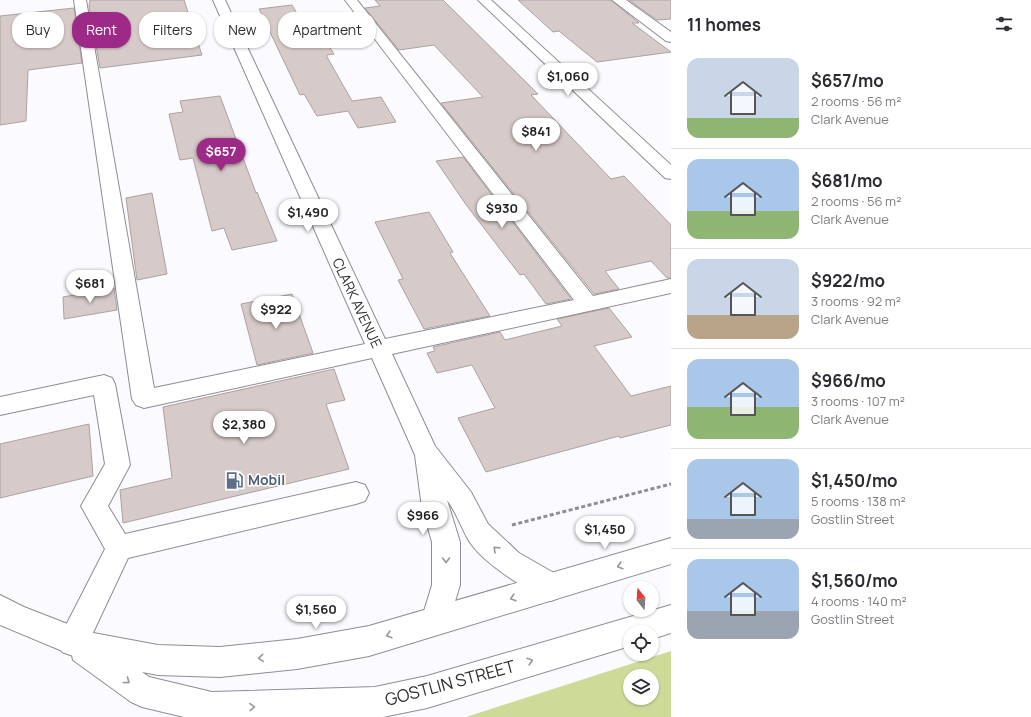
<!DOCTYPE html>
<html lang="en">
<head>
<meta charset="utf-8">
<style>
	:root { --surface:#fff; --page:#f2f2f3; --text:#2b2b33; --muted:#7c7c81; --line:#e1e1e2; --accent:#9d2a87 }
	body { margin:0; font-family:Manrope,sans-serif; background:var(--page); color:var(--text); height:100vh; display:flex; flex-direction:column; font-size:15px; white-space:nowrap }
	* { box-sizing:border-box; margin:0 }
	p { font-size:13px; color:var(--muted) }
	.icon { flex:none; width:22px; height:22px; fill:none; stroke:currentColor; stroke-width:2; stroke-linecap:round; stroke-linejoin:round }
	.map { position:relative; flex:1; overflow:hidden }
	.details { display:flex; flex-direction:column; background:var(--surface); width:360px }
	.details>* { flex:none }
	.banner { position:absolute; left:12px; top:12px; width:380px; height:36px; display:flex; gap:8px }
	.needle { width:26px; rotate:343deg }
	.fabs { position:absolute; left:623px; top:581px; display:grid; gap:8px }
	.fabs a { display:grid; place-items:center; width:36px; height:36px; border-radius:50%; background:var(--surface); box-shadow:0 1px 3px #0004; font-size:20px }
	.price { position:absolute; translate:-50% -34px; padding:0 9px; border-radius:14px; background:#fff; color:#222; font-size:13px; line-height:26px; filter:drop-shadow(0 1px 2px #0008) }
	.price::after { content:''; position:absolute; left:50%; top:24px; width:12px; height:9px; margin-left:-6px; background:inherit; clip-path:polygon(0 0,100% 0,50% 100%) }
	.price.selected { background:var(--accent); color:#fff }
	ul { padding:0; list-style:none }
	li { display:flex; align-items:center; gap:12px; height:100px; padding:0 16px }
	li+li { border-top:1px solid var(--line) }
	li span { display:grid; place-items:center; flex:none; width:112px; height:80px; border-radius:12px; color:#555 }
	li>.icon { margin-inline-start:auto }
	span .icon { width:48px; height:48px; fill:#fffc; stroke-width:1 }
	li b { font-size:17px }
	h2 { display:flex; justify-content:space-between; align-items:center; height:48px; padding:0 16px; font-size:17px }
	.tag { padding:0 14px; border-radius:16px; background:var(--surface); box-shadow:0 1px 3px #0004; font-size:14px; line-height:36px }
	.tag.selected { background:var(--accent); color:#fff }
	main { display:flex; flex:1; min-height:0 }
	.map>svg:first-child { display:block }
	.green { fill:#cedb98; fill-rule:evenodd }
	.building { fill:#d7cbc9; stroke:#aca19f }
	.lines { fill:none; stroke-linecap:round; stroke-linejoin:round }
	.minor-casing { stroke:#8e8c95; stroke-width:2 }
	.major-casing { stroke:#8e8c95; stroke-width:2 }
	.path { stroke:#8e8d91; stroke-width:3; stroke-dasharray:4 2.5; stroke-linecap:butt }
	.minor { fill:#fff; fill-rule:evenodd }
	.major { fill:#fff; fill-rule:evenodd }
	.oneway { stroke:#979798 }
	.labels { text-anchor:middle; stroke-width:3; stroke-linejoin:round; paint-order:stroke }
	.street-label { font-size:14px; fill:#2f2f32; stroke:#fff }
	.service-label { font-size:14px; font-weight:bold; fill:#4e5e75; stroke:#fff; text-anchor:start }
	.near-street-label { font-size:17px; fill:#2f2f32; stroke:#fff }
</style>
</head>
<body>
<main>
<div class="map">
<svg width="671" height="717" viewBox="0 0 671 717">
	<rect width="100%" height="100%" fill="#fbfafe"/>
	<!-- green -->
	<path class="green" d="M 671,651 L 671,717 L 466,717 ZM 630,676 L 652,676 L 652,698 L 630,698 Z"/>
	<!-- building -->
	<path class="building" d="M 90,0 L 184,0 L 202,55 L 100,68 L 89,6 Z
		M 375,0 L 443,0 L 538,94 L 531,95 L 611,179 L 624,176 L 671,225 L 671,278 L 667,278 L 651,261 L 605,271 L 619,289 L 594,294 L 441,103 L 483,97 L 434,45 L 399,50 L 365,8 L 380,6 Z
		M 518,0 L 611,0 L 639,23 L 632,23 L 671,52 L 597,62 L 559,31 L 553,32 Z
		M 629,0 L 671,0 L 671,19 L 657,20 Z
		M 292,5 L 305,27 L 316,26 L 334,54 L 327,55 L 327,57 L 352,101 L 381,97 L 396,122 L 358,128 L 348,111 L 317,116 L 304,94 L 300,95 L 259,9 Z
		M 74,8 L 82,63 L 28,70 L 26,121 L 0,125 L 0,16 Z
		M 220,96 L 256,193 L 257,192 L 277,241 L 232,250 L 224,228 L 212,231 L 193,158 L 180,160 L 169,114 L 183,112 L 180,101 Z
		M 463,157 L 571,299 L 546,304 L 524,274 L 520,275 L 467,206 L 436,161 Z
		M 152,193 L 167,274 L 137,280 L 126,198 Z
		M 429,212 L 453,252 L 450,253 L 490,316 L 424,329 L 398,280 L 403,279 L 375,222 Z
		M 114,288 L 117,310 L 64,319 L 63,297 Z
		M 292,294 L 313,353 L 257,365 L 241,304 Z
		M 609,308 L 632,337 L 594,346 L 631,396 L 671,386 L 671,425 L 620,438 L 619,436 L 486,472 L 458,418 L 495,408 L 472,365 L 437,373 L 427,353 L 435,351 L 433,347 L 500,332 L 505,340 L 562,326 L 557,319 Z
		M 334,369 L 345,400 L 326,404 L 349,469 L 123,523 L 120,490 L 172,478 L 163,407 Z
		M 89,424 L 93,476 L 0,498 L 0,444 Z"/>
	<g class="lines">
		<defs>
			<path id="minor" d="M 74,0 L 86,0 L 154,388 L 365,344 L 213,0 L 225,0 L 385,339 L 574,300 L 345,0 L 357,0 L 593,296 L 671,279 L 671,293 L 392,354 L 435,446 L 471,492 L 488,524 L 519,553 L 561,577 L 565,587 L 561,597 L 551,601 C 527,591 483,563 469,541 C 461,527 456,512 447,500 L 460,542 L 460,585 L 446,631 L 436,635 L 426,631 L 421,621 L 432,585 L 432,542 L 422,508 L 415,455 L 372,358 L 144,408 L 136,405 L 132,399 Z
				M 478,0 L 491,0 L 671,165 L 671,179 L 665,178 Z
				M 612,0 L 626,0 L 671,32 L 671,42 L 666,41 Z
				M 104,375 L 112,378 L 115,384 L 130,465 L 108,506 L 125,534 L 356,482 L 365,485 L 369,493 L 365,501 L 356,504 L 128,558 L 84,652 L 73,656 L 62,652 L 58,641 L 105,549 L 81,506 L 105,464 L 94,395 L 0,415 L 0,397 Z"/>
			<path id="major" d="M 671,538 L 671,564 L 369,656 L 297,669 L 220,677 L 158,675 L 142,672 L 149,677 L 212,692 L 375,687 L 427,676 L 671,605 L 671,633 L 652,639 L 652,632 L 630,632 L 630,646 L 427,708 L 383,717 L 184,717 L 142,707 L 131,702 L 73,660 L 72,655 L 0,625 L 0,595 L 24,607 L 88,632 L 158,645 L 220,647 L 297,639 L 369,626 Z"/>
		</defs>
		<!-- minor casing -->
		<use href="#minor" class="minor-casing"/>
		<!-- major casing -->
		<use href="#major" class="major-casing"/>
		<!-- path -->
		<path class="path" d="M 512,525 L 671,484"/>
		<!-- minor -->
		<use href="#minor" class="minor"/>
		<!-- major -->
		<use href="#major" class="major"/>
	</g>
	<!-- one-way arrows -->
	<defs><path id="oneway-chevron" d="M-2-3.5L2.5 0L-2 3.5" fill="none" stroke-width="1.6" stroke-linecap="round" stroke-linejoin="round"/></defs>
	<g class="oneway">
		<use href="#oneway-chevron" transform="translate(496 549) rotate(-136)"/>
		<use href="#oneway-chevron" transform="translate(446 560) rotate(90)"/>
		<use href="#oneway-chevron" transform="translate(620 566) rotate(163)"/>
		<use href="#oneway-chevron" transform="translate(513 598) rotate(163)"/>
		<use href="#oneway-chevron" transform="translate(389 635) rotate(164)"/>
		<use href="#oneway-chevron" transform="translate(261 658) rotate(175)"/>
		<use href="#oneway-chevron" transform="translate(530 661) rotate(-17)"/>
		<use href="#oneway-chevron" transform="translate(127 681) rotate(36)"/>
		<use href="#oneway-chevron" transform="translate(252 707) rotate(-2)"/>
	</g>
	<!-- icons -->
	<defs>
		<symbol id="fuel-bare" viewBox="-9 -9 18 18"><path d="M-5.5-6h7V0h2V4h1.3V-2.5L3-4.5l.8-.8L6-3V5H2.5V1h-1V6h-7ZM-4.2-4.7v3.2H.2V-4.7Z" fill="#5c6f8a" stroke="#fff" stroke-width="2.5" paint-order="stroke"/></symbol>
	</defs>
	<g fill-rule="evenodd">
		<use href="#fuel-bare" x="222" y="468" width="25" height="25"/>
	</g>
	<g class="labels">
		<!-- street labels -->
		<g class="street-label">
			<text transform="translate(357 303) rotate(65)" y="5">CLARK AVENUE</text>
		</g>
		<!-- service labels -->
		<g class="service-label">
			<text x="248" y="485">Mobil</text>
		</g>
		<!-- near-street labels -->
		<g class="near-street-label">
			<text transform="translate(450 683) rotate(-15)" y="6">GOSTLIN STREET</text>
		</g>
	</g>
</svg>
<div class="fabs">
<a><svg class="needle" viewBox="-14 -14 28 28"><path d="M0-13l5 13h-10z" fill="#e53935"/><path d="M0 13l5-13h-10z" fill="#7c7c81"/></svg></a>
<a><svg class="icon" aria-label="locate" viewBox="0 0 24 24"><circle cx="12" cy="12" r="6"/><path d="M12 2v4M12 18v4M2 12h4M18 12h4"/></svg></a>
<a><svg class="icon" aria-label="layers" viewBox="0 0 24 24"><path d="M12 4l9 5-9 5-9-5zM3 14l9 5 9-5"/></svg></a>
</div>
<b class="price" style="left:568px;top:97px">$1,060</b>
<b class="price" style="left:536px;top:152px">$841</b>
<b class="price selected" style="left:221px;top:172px">$657</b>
<b class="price" style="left:502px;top:229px">$930</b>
<b class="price" style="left:308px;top:233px">$1,490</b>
<b class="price" style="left:90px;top:304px">$681</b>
<b class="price" style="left:276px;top:330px">$922</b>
<b class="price" style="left:244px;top:445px">$2,380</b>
<b class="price" style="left:423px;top:536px">$966</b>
<b class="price" style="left:605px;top:550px">$1,450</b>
<b class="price" style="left:316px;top:630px">$1,560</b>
<div class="banner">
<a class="tag">Buy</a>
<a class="tag selected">Rent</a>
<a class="tag">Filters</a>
<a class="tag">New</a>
<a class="tag">Apartment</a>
</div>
</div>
<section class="details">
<h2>11 homes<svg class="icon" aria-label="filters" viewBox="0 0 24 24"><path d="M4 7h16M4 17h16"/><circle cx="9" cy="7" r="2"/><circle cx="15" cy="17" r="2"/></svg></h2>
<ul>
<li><span style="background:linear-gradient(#c9d6e8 75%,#8fb573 0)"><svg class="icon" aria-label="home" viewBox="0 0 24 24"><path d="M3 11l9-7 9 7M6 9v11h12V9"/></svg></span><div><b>$657/mo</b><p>2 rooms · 56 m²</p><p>Clark Avenue</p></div></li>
<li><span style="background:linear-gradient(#a9c7e8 65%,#8fb573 0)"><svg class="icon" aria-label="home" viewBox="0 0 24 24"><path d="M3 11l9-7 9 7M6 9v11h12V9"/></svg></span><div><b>$681/mo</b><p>2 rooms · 56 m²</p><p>Clark Avenue</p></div></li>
<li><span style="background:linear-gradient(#c9d6e8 70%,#b9a48a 0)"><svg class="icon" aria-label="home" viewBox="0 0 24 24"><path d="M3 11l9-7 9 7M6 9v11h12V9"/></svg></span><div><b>$922/mo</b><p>3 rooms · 92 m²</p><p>Clark Avenue</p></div></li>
<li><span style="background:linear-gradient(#a9c7e8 60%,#8fb573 0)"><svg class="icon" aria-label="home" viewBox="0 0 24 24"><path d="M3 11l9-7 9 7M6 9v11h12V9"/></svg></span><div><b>$966/mo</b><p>3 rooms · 107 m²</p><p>Clark Avenue</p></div></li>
<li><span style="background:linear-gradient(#a9c7e8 75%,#9aa5b1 0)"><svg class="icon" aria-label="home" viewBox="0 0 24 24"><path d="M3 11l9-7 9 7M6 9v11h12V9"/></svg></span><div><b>$1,450/mo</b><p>5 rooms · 138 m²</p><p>Gostlin Street</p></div></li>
<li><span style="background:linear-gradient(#a9c7e8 65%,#9aa5b1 0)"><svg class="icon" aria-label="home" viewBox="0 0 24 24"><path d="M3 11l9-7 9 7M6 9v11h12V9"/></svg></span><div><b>$1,560/mo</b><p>4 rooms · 140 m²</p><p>Gostlin Street</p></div></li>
</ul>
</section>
</main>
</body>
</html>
